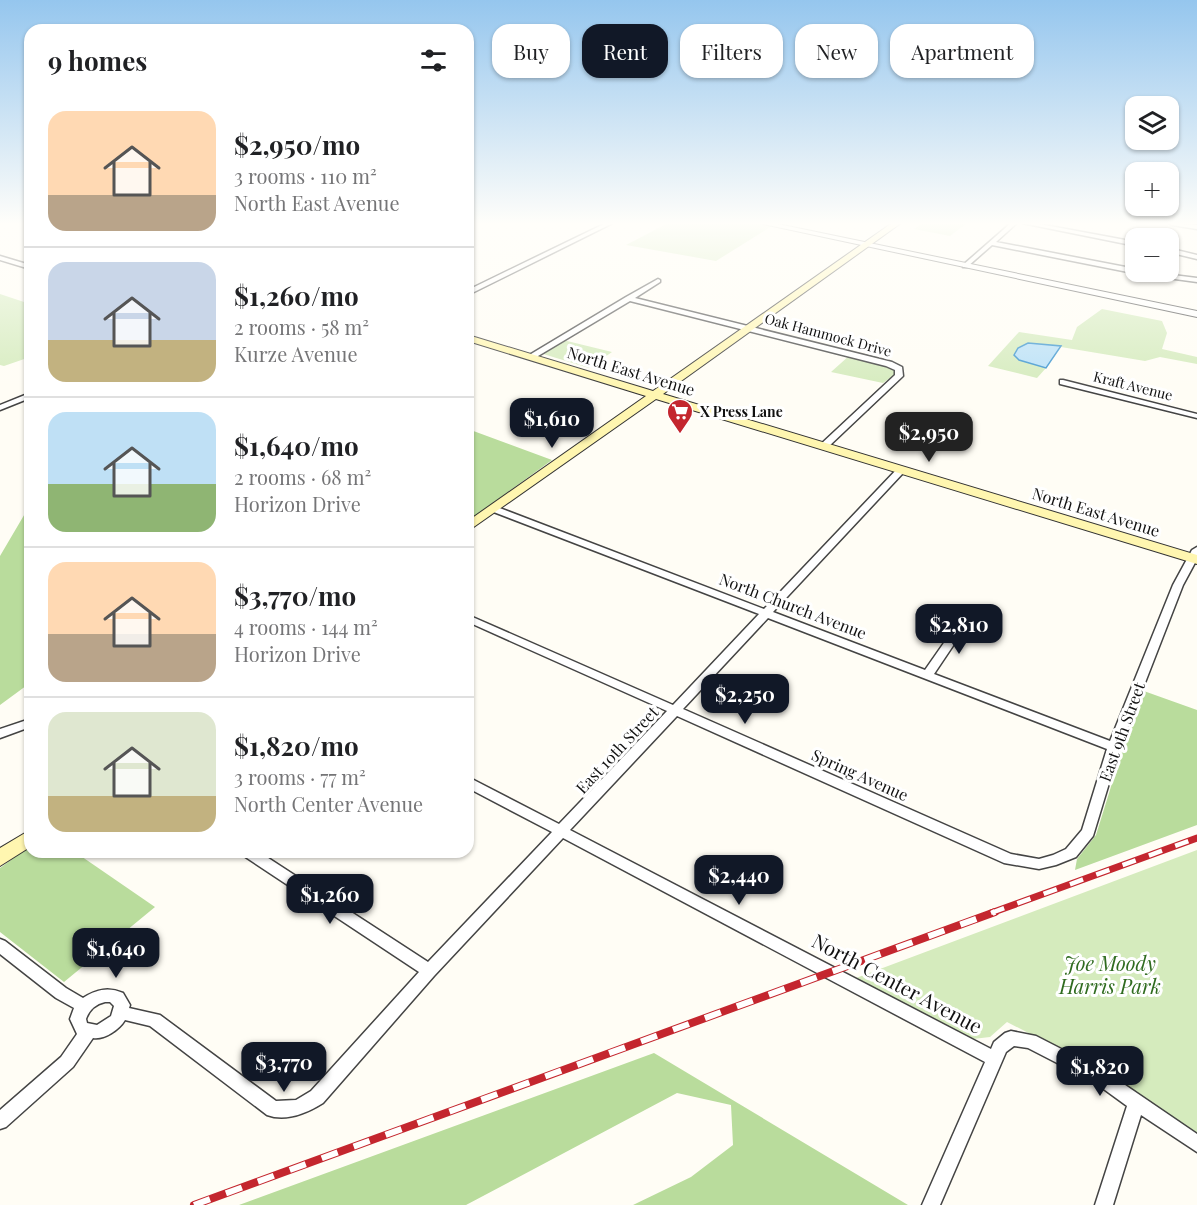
<!DOCTYPE html>
<html lang="en">
<head>
<meta charset="utf-8">
<style>
	:root { --surface:#fff; --page:#f6f6f6; --text:#202124; --muted:#757577; --line:#e0e0e0; --accent:#111827 }
	body { margin:0; font-family:"Playfair Display",serif; background:var(--page); color:var(--text); height:100vh; display:flex; flex-direction:column; font-size:22px; white-space:nowrap }
	* { box-sizing:border-box; margin:0 }
	p { font-size:20px; color:var(--muted) }
	.icon { flex:none; width:33px; height:33px; fill:none; stroke:currentColor; stroke-width:2; stroke-linecap:round; stroke-linejoin:round }
	.map { position:relative; flex:1; overflow:hidden }
	.drawer { position:absolute; left:24px; top:24px; width:450px; height:834px; display:flex; flex-direction:column; background:var(--surface); border-radius:18px; box-shadow:0 2px 4px #0004 }
	.drawer>* { flex:none }
	.top-card { position:absolute; left:492px; top:24px; width:570px; height:54px; display:flex; gap:12px }
	.buttons { position:absolute; left:1125px; top:96px; display:grid; gap:12px }
	.buttons a { display:grid; place-items:center; width:54px; height:54px; border-radius:12px; background:var(--surface); box-shadow:0 2px 4px #0004; font-size:30px }
	.price { position:absolute; translate:-50% -51px; padding:0 14px; border-radius:12px; background:var(--accent); color:#fff; font-size:20px; line-height:39px; filter:drop-shadow(0 2px 3px #0008) }
	.price::after { content:''; position:absolute; left:50%; top:36px; width:18px; height:14px; margin-left:-9px; background:inherit; clip-path:polygon(0 0,100% 0,50% 100%) }
	.price.on { background:#222; color:#fff }
	ul { padding:0; list-style:none }
	li { display:flex; align-items:center; gap:18px; height:150px; padding:0 24px }
	li+li { border-top:2px solid var(--line) }
	li span { display:grid; place-items:center; flex:none; width:168px; height:120px; border-radius:18px; color:#555 }
	li>.icon { margin-inline-start:auto }
	span .icon { width:72px; height:72px; fill:#fffc; stroke-width:1 }
	li b { font-size:26px }
	h2 { display:flex; justify-content:space-between; align-items:center; height:72px; padding:0 24px; font-size:26px }
	.chip { padding:0 21px; border-radius:18px; background:var(--surface); box-shadow:0 2px 4px #0004; font-size:21px; line-height:54px }
	.chip.on { background:var(--accent); color:#fff }
	.map>svg:first-child { display:block }
	.green { fill:#d5ebbd }
	.forest { fill:#b9dc9c }
	.water { fill:#b9e0f7; stroke:#3f96cf; stroke-width:1.5 }
	.lines { fill:none; stroke-linecap:round; stroke-linejoin:round }
	.minor-casing { stroke:#444; stroke-width:3 }
	.tertiary-casing { stroke:#444; stroke-width:2 }
	.secondary-casing { stroke:#333; stroke-width:2 }
	.minor { fill:#fff; fill-rule:evenodd }
	.tertiary { fill:#fff; fill-rule:evenodd }
	.secondary { fill:#fff6b0; fill-rule:evenodd }
	.rail-far1-casing { stroke:#c4262e; stroke-width:7 }
	.rail-casing { stroke:#c4262e; stroke-width:8 }
	.rail-far1 { stroke:#fff; stroke-width:4.5; stroke-dasharray:14; stroke-linecap:butt }
	.rail { stroke:#fff; stroke-width:6; stroke-dasharray:17; stroke-linecap:butt }
	.labels { text-anchor:middle; stroke-width:6; stroke-linejoin:round; paint-order:stroke }
	.far-street-label { font-size:14px; fill:#111; stroke:#fff }
	.far-poi-label { font-size:14px; font-weight:bold; fill:#111; stroke:#fff; text-anchor:start }
	.street-label { font-size:16px; fill:#111; stroke:#fff }
	.near-park-label { font-size:20px; font-style:italic; fill:#2f6b1f; stroke:#fff }
	.near-street-label { font-size:20px; fill:#111; stroke:#fff }
</style>
</head>
<body>
<div class="map">
<svg width="1197" height="1205" viewBox="0 0 1197 1205">
	<rect width="100%" height="100%" fill="#fffdf5"/>
	<!-- green -->
	<path class="green" d="M 668,223 L 757,223 L 772,226 L 716,261 L 626,245 Z
		M 922,223 L 967,223 L 950,236 L 914,229 Z
		M 0,294 L 30,304 L 30,357 L 4,366 L 0,365 Z
		M 1102,309 L 1162,321 L 1167,333 L 1162,349 L 1197,357 L 1197,364 L 1160,357 L 1145,361 L 1049,345 L 1019,360 L 1046,368 L 1037,378 L 988,366 L 1019,332 L 1072,340 L 1077,327 Z
		M 563,340 L 612,352 L 589,368 L 540,353 Z
		M 850,355 L 886,365 L 894,369 L 894,375 L 883,383 L 831,372 Z
		M 1197,850 L 1197,1136 L 1118,1079 L 1007,1022 L 990,1037 L 973,1039 L 856,978 Z"/>
	<!-- forest -->
	<path class="forest" d="M 468,429 L 552,460 L 468,521 Z
		M 30,505 L 30,683 L 0,705 L 0,556 Z
		M 1141,690 L 1197,710 L 1197,825 L 1075,870 L 1077,859 L 1096,835 Z
		M 30,846 L 30,852 L 75,852 L 155,907 L 64,982 L 0,932 L 0,868 Z
		M 654,1053 L 908,1205 L 633,1205 L 691,1177 L 733,1145 L 731,1105 L 677,1093 L 466,1205 L 239,1205 Z"/>
	<!-- water -->
	<path class="water" d="M 1028,343 L 1061,346 L 1046,368 L 1019,360 L 1014,355 L 1018,348 Z"/>
	<g class="lines">
		<defs>
			<path id="minor" d="M 606,223 L 613,223 L 468,295 L 468,290 Z
				M 1011,223 L 1017,223 L 996,242 L 1136,269 L 1136,272 L 1149,272 L 1197,278 L 1197,282 L 1138,274 L 992,245 L 967,267 L 963,267 L 963,265 Z
				M 1022,223 L 1034,223 L 1136,242 L 1136,246 Z
				M 1169,223 L 1197,225 L 1197,229 L 1172,225 Z
				M 1168,248 L 1197,255 L 1197,259 L 1168,252 Z
				M 0,256 L 30,265 L 30,269 L 0,260 Z
				M 658,279 L 660,280 L 660,282 L 635,298 L 892,362 L 902,367 L 903,376 L 827,448 L 824,449 L 820,446 L 821,444 L 895,375 L 895,370 L 886,366 L 630,301 L 533,359 L 526,357 L 626,297 Z
				M 1060,380 L 1063,380 L 1197,414 L 1197,418 L 1060,384 Z
				M 30,393 L 30,398 L 0,410 L 0,405 Z
				M 901,467 L 905,470 L 904,472 L 773,612 L 925,670 L 962,617 L 970,617 L 971,619 L 934,674 L 1110,741 L 1173,585 L 1192,550 L 1197,547 L 1197,559 L 1183,585 L 1120,747 L 1093,836 L 1076,857 L 1056,865 L 1039,869 L 1004,863 L 677,716 L 570,830 L 991,1049 L 994,1042 L 1005,1033 L 1011,1031 L 1036,1036 L 1106,1072 L 1197,1134 L 1197,1152 L 1141,1115 L 1113,1205 L 1095,1205 L 1127,1106 L 1094,1082 L 1028,1048 L 1014,1046 L 1006,1052 L 940,1205 L 922,1205 L 985,1062 L 563,838 L 434,976 L 323,1103 C 307,1113 286,1122 267,1115 L 150,1026 L 125,1020 C 119,1030 104,1040 93,1038 L 73,1067 L 6,1127 L 0,1129 L 0,1110 L 61,1057 L 77,1034 L 70,1019 L 74,1008 L 56,998 L 0,954 L 0,939 L 5,941 L 66,988 L 83,998 C 97,989 109,987 123,993 L 130,1005 L 129,1008 L 160,1015 L 276,1101 L 296,1100 L 311,1091 L 419,972 L 244,856 L 242,852 L 259,852 L 428,962 L 552,832 L 468,788 L 468,777 L 559,824 L 667,711 L 468,622 L 468,615 L 673,705 L 759,614 L 491,511 L 489,509 L 491,507 L 497,507 L 764,609 L 898,468 ZM 768,618 L 1107,749 L 1082,830 L 1066,849 L 1053,855 L 1039,859 L 1011,854 L 683,709 ZM 105,1002 L 110,1002 L 114,1006 L 111,1016 L 97,1025 L 87,1023 L 86,1019 C 89,1010 96,1004 105,1002 Z
				M 30,719 L 30,727 L 0,738 L 0,729 Z"/>
			<path id="tertiary" d="M 759,223 L 773,223 L 1197,311 L 1197,317 Z"/>
			<path id="secondary" d="M 892,223 L 901,223 L 663,394 L 1197,555 L 1197,564 L 656,399 L 468,531 L 468,521 L 646,396 L 468,341 L 468,335 L 653,391 Z
				M 30,830 L 30,847 L 0,866 L 0,848 Z"/>
		</defs>
		<!-- minor casing -->
		<use href="#minor" class="minor-casing"/>
		<!-- tertiary casing -->
		<use href="#tertiary" class="tertiary-casing"/>
		<!-- secondary casing -->
		<use href="#secondary" class="secondary-casing"/>
		<!-- minor -->
		<use href="#minor" class="minor"/>
		<!-- tertiary -->
		<use href="#tertiary" class="tertiary"/>
		<!-- secondary -->
		<use href="#secondary" class="secondary"/>
		<defs>
			<path id="rail-far1" d="M 991,913 L 1197,838"/>
			<path id="rail" d="M 194,1205 L 995,912"/>
		</defs>
		<!-- rail-far1 casing -->
		<use href="#rail-far1" class="rail-far1-casing"/>
		<!-- rail casing -->
		<use href="#rail" class="rail-casing"/>
		<!-- rail-far1 -->
		<use href="#rail-far1" class="rail-far1"/>
		<!-- rail -->
		<use href="#rail" class="rail"/>
	</g>
	<!-- sky -->
	<linearGradient id="sky" x2="0" y2="1"><stop stop-color="#95c6ee"/><stop offset="0.57" stop-color="#fffefa"/><stop offset="1" stop-color="#fffefa" stop-opacity="0"/></linearGradient>
	<rect width="1197" height="392" fill="url(#sky)"/>
	<!-- icons -->
	<defs>
		<symbol id="supermarket-pin" viewBox="-11 -11 22 30"><path d="M0 17L-7.5 6A9.5 9.5 0 1 1 7.5 6Z" fill="#c4262e" stroke="#fff"/><path d="M-6-5.5h2.5l.6 2H6L4.5 2H-2.5L-4.4-4H-6ZM-1.5 3.2a1.3 1.3 0 1 0 .1 0ZM3 3.2a1.3 1.3 0 1 0 .1 0Z" fill="#fff"/></symbol>
	</defs>
	<g fill-rule="evenodd">
		<use href="#supermarket-pin" x="665" y="397" width="30" height="40"/>
	</g>
	<g class="labels">
		<!-- far-street labels -->
		<g class="far-street-label">
			<text transform="translate(828 335) rotate(15)" y="5">Oak Hammock Drive</text>
			<text transform="translate(1133 386) rotate(14)" y="5">Kraft Avenue</text>
		</g>
		<!-- far-poi labels -->
		<g class="far-poi-label">
			<text x="700" y="417">X Press Lane</text>
		</g>
		<!-- street labels -->
		<g class="street-label">
			<text transform="translate(631 371) rotate(17)" y="6">North East Avenue</text>
			<text transform="translate(1096 512) rotate(17)" y="6">North East Avenue</text>
			<text transform="translate(793 606) rotate(21)" y="6">North Church Avenue</text>
			<text transform="translate(1122 732) rotate(-70)" y="6">East 9th Street</text>
			<text transform="translate(617 750) rotate(-47)" y="6">East 10th Street</text>
			<text transform="translate(860 775) rotate(24)" y="6">Spring Avenue</text>
		</g>
		<!-- near-park labels -->
		<g class="near-park-label">
			<text x="1110" y="971">Joe Moody<tspan x="1110" dy="23">Harris Park</tspan></text>
		</g>
		<!-- near-street labels -->
		<g class="near-street-label">
			<text transform="translate(897 984) rotate(28)" y="7">North Center Avenue</text>
		</g>
	</g>
</svg>
<div class="buttons">
<a><svg class="icon" aria-label="layers" viewBox="0 0 24 24"><path d="M12 4l9 5-9 5-9-5zM3 14l9 5 9-5"/></svg></a>
<a>+</a>
<a>−</a>
</div>
<b class="price" style="left:552px;top:449px">$1,610</b>
<b class="price on" style="left:929px;top:463px">$2,950</b>
<b class="price" style="left:959px;top:655px">$2,810</b>
<b class="price" style="left:745px;top:725px">$2,250</b>
<b class="price" style="left:739px;top:906px">$2,440</b>
<b class="price" style="left:330px;top:925px">$1,260</b>
<b class="price" style="left:116px;top:979px">$1,640</b>
<b class="price" style="left:284px;top:1093px">$3,770</b>
<b class="price" style="left:1100px;top:1097px">$1,820</b>
<div class="top-card">
<a class="chip">Buy</a>
<a class="chip on">Rent</a>
<a class="chip">Filters</a>
<a class="chip">New</a>
<a class="chip">Apartment</a>
</div>
<section class="drawer">
<h2>9 homes<svg class="icon" aria-label="filters" viewBox="0 0 24 24"><path d="M4 7h16M4 17h16"/><circle cx="9" cy="7" r="2"/><circle cx="15" cy="17" r="2"/></svg></h2>
<ul>
<li><span style="background:linear-gradient(#ffd9b3 70%,#b9a48a 0)"><svg class="icon" aria-label="home" viewBox="0 0 24 24"><path d="M3 11l9-7 9 7M6 9v11h12V9"/></svg></span><div><b>$2,950/mo</b><p>3 rooms · 110 m²</p><p>North East Avenue</p></div></li>
<li><span style="background:linear-gradient(#c9d6e8 65%,#c2b280 0)"><svg class="icon" aria-label="home" viewBox="0 0 24 24"><path d="M3 11l9-7 9 7M6 9v11h12V9"/></svg></span><div><b>$1,260/mo</b><p>2 rooms · 58 m²</p><p>Kurze Avenue</p></div></li>
<li><span style="background:linear-gradient(#bfe0f5 60%,#8fb573 0)"><svg class="icon" aria-label="home" viewBox="0 0 24 24"><path d="M3 11l9-7 9 7M6 9v11h12V9"/></svg></span><div><b>$1,640/mo</b><p>2 rooms · 68 m²</p><p>Horizon Drive</p></div></li>
<li><span style="background:linear-gradient(#ffd9b3 60%,#b9a48a 0)"><svg class="icon" aria-label="home" viewBox="0 0 24 24"><path d="M3 11l9-7 9 7M6 9v11h12V9"/></svg></span><div><b>$3,770/mo</b><p>4 rooms · 144 m²</p><p>Horizon Drive</p></div></li>
<li><span style="background:linear-gradient(#dfe7d0 70%,#c2b280 0)"><svg class="icon" aria-label="home" viewBox="0 0 24 24"><path d="M3 11l9-7 9 7M6 9v11h12V9"/></svg></span><div><b>$1,820/mo</b><p>3 rooms · 77 m²</p><p>North Center Avenue</p></div></li>
</ul>
</section>
</div>
</body>
</html>
